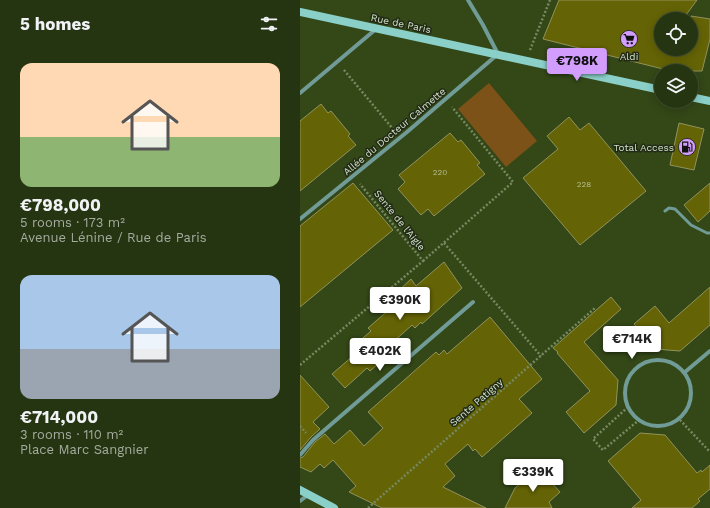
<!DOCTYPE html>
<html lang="en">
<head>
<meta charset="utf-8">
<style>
	:root { --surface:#263511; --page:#32401f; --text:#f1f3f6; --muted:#a4ab9f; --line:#425031; --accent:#d29dfd }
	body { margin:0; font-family:"Work Sans",sans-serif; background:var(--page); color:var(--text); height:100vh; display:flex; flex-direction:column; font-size:15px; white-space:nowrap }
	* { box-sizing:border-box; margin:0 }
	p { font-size:13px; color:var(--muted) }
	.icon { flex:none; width:22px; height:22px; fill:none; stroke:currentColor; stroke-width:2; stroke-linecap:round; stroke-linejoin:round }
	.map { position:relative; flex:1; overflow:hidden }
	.panel { display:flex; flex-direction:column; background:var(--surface); width:300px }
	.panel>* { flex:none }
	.fabs { position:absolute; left:354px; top:12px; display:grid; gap:8px }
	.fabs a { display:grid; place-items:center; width:44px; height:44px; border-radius:50%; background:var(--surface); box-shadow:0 2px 10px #0003,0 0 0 1px var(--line); font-size:20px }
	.price { position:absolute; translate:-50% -34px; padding:0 9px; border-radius:4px; background:#fff; color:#222; font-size:13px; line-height:26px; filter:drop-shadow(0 1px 2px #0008) }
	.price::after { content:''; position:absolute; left:50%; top:24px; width:12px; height:9px; margin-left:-6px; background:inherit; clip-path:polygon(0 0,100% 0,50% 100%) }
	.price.active { background:var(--accent); color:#111 }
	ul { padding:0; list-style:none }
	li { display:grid; align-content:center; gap:8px; height:212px; padding:0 20px }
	li span { display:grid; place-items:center; height:124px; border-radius:12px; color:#555 }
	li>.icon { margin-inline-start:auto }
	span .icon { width:72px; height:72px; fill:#fffc; stroke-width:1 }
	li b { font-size:17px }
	h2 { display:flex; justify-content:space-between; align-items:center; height:48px; padding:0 20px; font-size:17px }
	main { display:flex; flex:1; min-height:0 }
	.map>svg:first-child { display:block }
	.green { fill:#7d5219 }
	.building { fill:#646306; stroke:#92935b }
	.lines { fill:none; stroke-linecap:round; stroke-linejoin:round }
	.path { stroke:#778962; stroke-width:2.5; stroke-dasharray:2 2; stroke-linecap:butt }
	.lane { stroke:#719b97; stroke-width:3 }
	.street { stroke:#719b97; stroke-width:4 }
	.secondary { stroke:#8acfc8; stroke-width:8 }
	.labels { text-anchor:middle; stroke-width:3; stroke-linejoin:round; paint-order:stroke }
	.number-label { font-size:8px; fill:#b6c195 }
	.street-label { font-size:10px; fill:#d2e0c5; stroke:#212a16 }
	.poi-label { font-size:10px; fill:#d2e0c5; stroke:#212a16 }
</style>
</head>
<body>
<main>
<section class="panel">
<h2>5 homes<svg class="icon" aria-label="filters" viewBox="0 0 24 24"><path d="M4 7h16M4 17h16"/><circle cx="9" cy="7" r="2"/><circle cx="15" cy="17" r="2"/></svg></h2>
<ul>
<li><span style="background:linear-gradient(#ffd9b3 60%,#8fb573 0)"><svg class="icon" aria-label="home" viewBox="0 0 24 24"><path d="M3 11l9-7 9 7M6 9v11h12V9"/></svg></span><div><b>€798,000</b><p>5 rooms · 173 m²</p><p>Avenue Lénine / Rue de Paris</p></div></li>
<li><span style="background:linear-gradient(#a9c7e8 60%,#9aa5b1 0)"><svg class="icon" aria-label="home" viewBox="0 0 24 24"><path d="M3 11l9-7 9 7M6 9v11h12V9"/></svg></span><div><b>€714,000</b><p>3 rooms · 110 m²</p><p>Place Marc Sangnier</p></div></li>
</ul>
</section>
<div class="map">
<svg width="410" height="508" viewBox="0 0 410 508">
	<rect width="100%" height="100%" fill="#334717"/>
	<!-- green -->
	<path class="green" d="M 189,83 L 237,141 L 206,167 L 158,109 Z"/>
	<!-- building -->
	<path class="building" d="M 259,0 L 397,0 L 383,19 L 361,19 L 361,49 L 391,49 L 391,16 L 410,19 L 410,39 L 402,71 L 371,71 L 243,39 Z
		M 21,104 L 28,113 L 31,111 L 50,134 L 48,136 L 56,145 L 0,191 L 0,121 Z
		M 269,117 L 280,130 L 289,123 L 346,191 L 280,245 L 223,178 L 258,149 L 247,136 Z
		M 379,123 L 404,129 L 394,170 L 370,165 Z
		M 150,133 L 158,142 L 161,140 L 180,163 L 177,165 L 185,174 L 134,216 L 128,209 L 121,215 L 98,189 L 105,182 L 99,175 Z
		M 53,183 L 93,230 L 0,307 L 0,226 Z
		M 410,183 L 410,211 L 398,222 L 384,205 Z
		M 144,262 L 162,288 L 122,324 L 121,322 L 115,328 L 112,325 L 92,343 L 96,348 L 70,371 L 67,368 L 45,388 L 32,374 L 61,349 L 56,344 L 71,331 L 68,328 L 100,300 L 95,294 L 111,279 L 116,286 Z
		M 410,287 L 410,325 L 380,351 L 355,349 L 334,324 L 355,306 L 369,323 Z
		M 311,297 L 321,309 L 284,342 L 318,380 L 316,405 L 284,433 L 266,412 L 290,391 L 257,353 L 258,352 L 253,348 Z
		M 190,317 L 242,379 L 219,399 L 232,413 L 182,457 L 175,449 L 173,451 L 168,444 L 145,464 L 155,476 L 143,487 L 186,508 L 82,508 L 49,492 L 56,486 L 33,460 L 24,468 L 20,464 L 11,472 L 0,467 L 0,458 L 3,457 L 15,442 L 25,434 L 34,444 L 50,430 L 64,446 L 83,428 L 68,412 L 136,352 L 139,355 L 144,350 L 147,354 Z
		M 0,375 L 29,407 L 13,422 L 20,429 L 11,437 L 0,450 Z
		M 340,433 L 365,435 L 397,473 L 401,470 L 402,472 L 410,465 L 410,489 L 398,499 L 400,501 L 392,508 L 332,508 L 341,500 L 308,461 Z
		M 239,469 L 260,492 L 249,502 L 252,508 L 205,508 L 215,488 L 225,479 L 226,480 Z"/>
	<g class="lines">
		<!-- path -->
		<path class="path" d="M 230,50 L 250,0
			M 44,70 L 93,129
			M 144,243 L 241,356
			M 123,261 L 213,182 L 152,107
			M 0,365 L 123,261 L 60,184
			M 328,407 L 293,439 L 303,450 L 339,420
			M 380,420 L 410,452
			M 0,426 L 6,433
			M 68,508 L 295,308"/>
		<!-- lane -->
		<path class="lane" d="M 365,211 L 369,208 L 375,209 L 391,225 L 407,233 L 410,233"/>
		<!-- street -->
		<path class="street" d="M 0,93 L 76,29
			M 0,219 L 107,132 L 198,54 L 183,25 L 168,0
			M325 393a33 33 0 1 1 66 0a33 33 0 1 1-66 0Z
			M 385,372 L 410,351
			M 0,455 L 13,440 L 173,302
			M 0,501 L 8,495"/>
		<!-- secondary -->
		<path class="secondary" d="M 0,12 L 361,90
			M 391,97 L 410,101
			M 0,490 L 34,508"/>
	</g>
	<!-- icons -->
	<defs>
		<symbol id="supermarket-disc" viewBox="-11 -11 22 22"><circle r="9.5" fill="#d29dfd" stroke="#212a16"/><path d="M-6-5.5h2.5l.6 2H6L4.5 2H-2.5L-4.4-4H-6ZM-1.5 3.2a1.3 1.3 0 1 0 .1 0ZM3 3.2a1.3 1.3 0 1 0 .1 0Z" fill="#111"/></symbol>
		<symbol id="fuel-disc" viewBox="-11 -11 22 22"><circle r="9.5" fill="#d29dfd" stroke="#212a16"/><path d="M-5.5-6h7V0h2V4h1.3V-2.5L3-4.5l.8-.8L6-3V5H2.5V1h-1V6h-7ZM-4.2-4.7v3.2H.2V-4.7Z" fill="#111"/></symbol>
	</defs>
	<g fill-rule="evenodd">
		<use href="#supermarket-disc" x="319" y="29" width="20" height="20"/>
		<use href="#fuel-disc" x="377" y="137" width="20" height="20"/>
	</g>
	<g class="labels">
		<!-- number labels -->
		<g class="number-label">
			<text x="140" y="175">220</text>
			<text x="284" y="187">228</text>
		</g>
		<!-- street labels -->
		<g class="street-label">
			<text transform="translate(101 23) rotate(12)" y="4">Rue de Paris</text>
			<text transform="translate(94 131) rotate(-40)" y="4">Allée du Docteur Calmette</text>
			<text transform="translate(100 220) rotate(51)" y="4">Sente de l'Aigle</text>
			<text transform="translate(176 402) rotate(-41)" y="4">Sente Patigny</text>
		</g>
		<!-- poi labels -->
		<g class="poi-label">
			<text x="329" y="60">Aldi</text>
			<text x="374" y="151" text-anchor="end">Total Access</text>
		</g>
	</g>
</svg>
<div class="fabs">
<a><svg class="icon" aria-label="locate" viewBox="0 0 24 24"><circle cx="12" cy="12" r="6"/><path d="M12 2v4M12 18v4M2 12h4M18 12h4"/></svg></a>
<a><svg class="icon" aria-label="layers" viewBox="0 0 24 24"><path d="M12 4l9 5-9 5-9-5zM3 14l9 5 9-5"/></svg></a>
</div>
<b class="price active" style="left:277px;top:82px">€798K</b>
<b class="price" style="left:100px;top:321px">€390K</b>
<b class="price" style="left:332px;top:360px">€714K</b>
<b class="price" style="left:80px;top:372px">€402K</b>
<b class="price" style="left:233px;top:493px">€339K</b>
</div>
</main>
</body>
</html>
